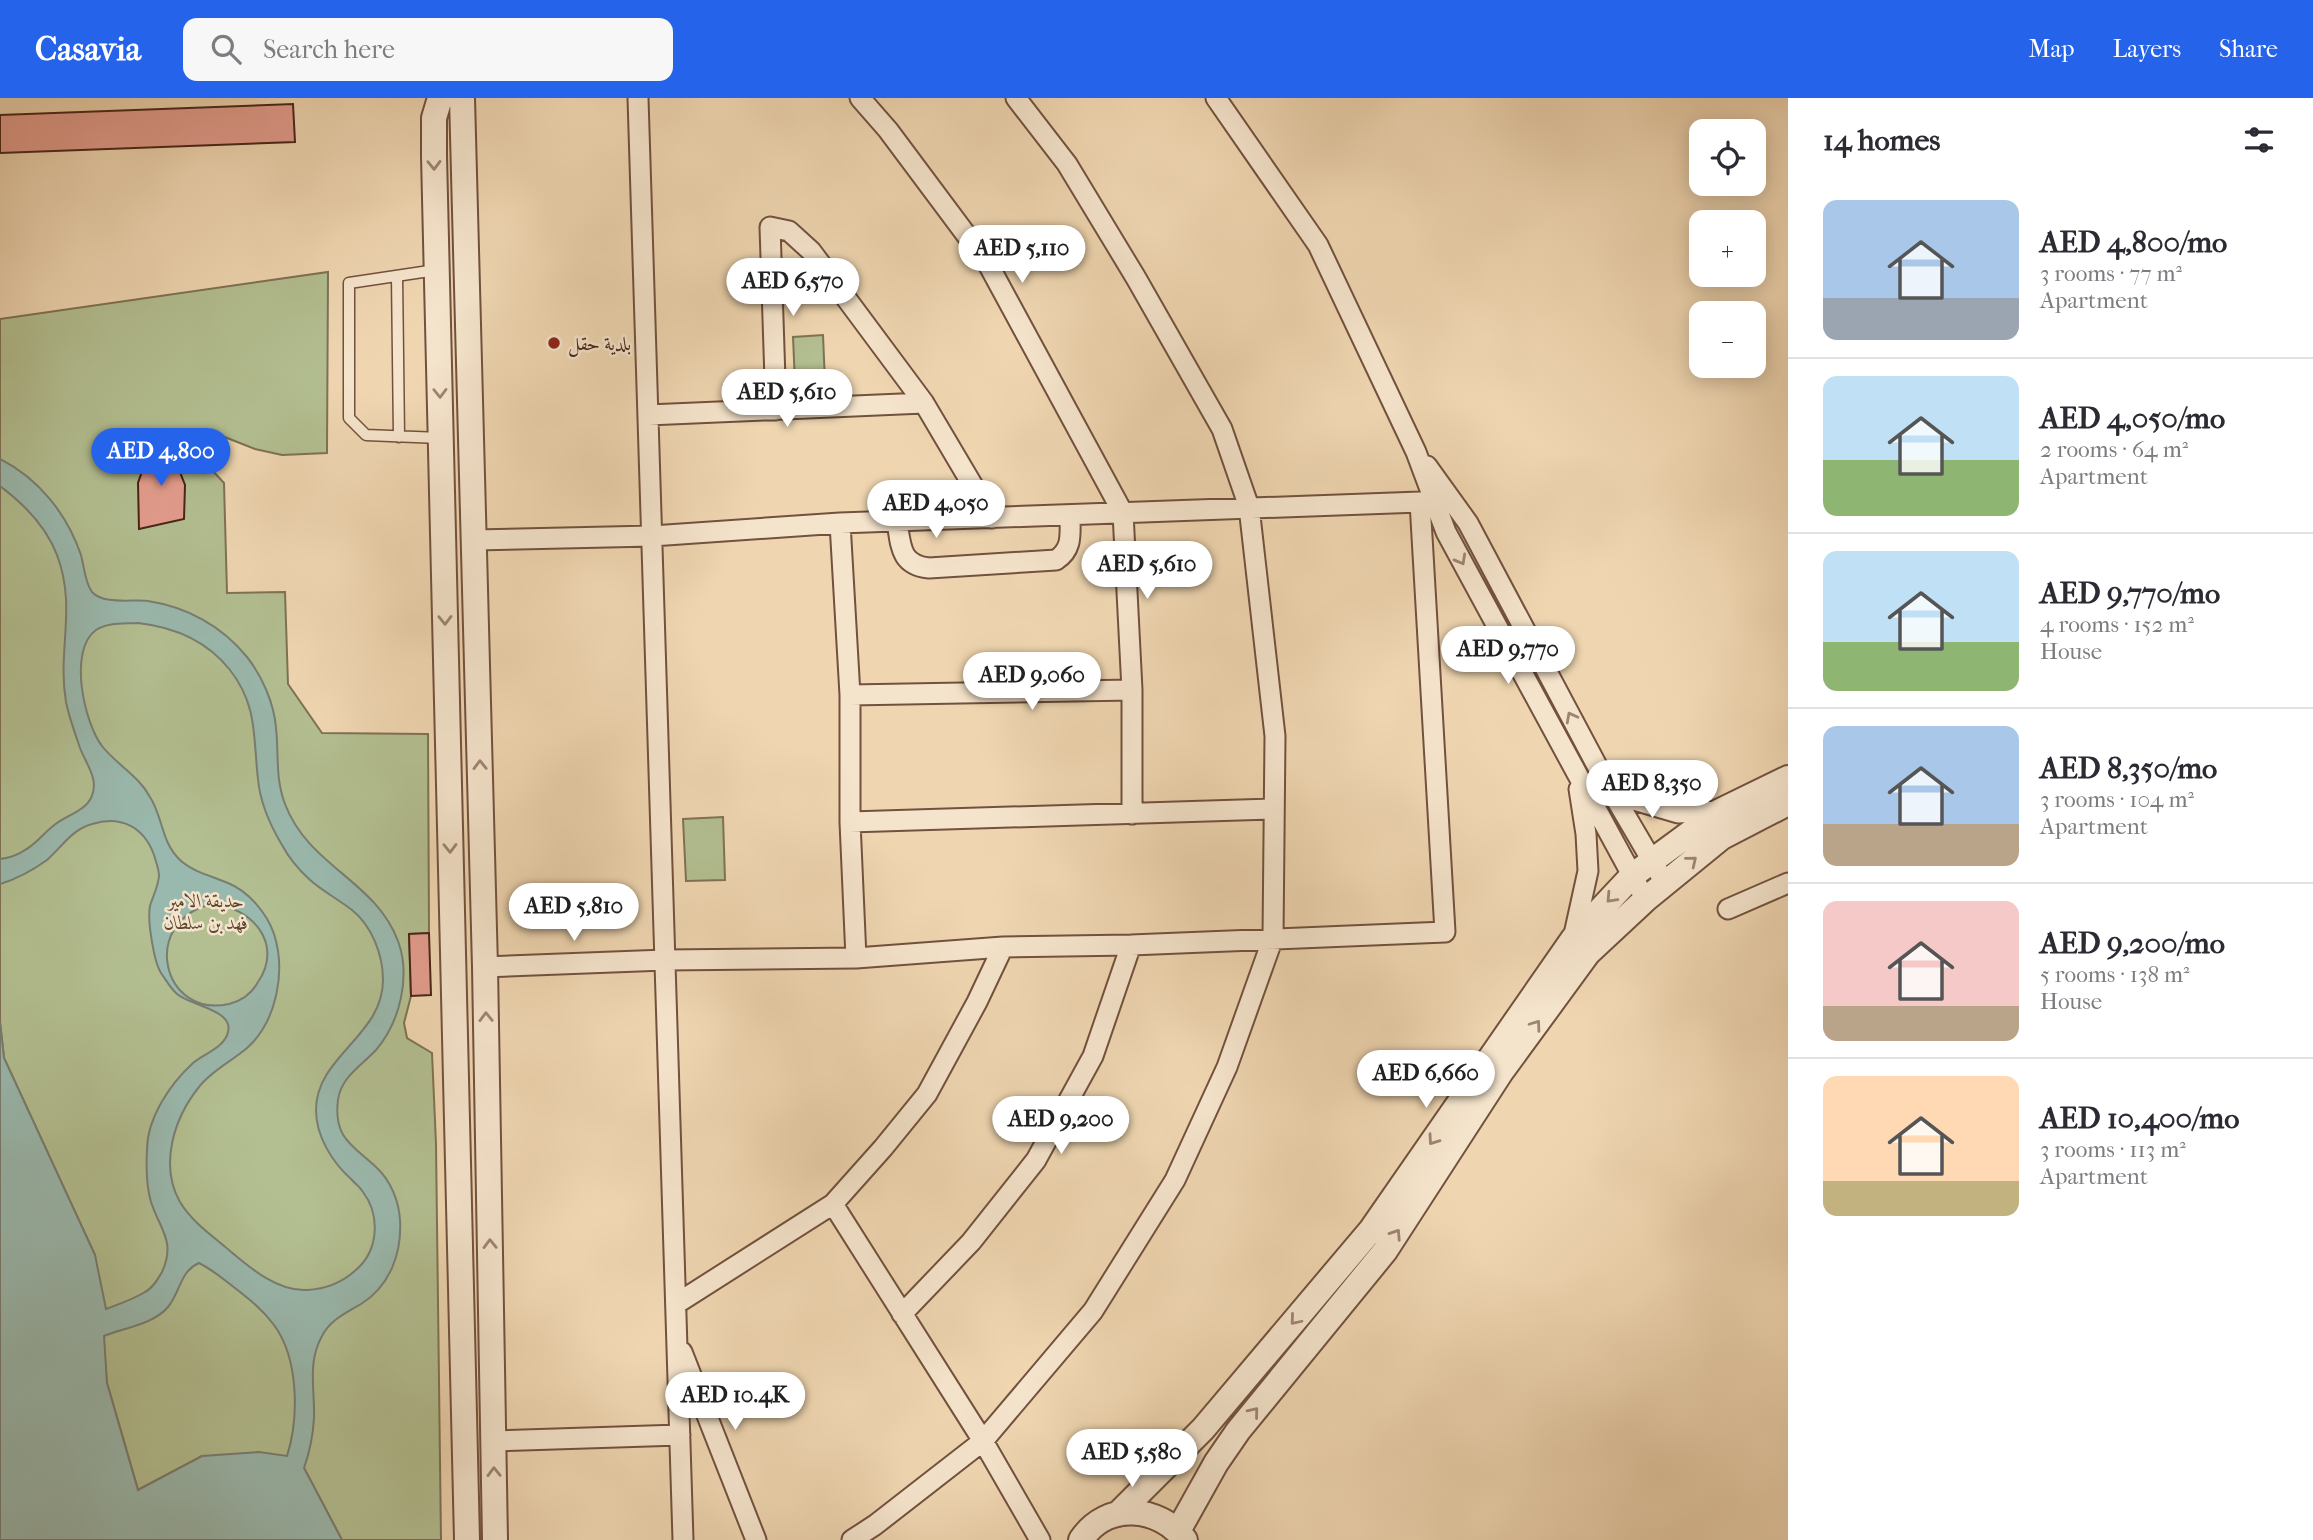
<!DOCTYPE html>
<html lang="en">
<head>
<meta charset="utf-8">
<style>
	:root { --surface:#fff; --page:#f7f7f7; --text:#2b2b33; --muted:#7c7c81; --line:#e1e1e2; --accent:#2563eb }
	body { margin:0; font-family:"IM FELL French Canon",Amiri,serif; background:var(--page); color:var(--text); height:100vh; display:flex; flex-direction:column; font-size:26px; white-space:nowrap }
	* { box-sizing:border-box; margin:0 }
	p { font-size:23px; color:var(--muted) }
	.icon { flex:none; width:38px; height:38px; fill:none; stroke:currentColor; stroke-width:2; stroke-linecap:round; stroke-linejoin:round }
	.map { position:relative; flex:1; overflow:hidden }
	.panel { display:flex; flex-direction:column; background:var(--surface); width:525px }
	.panel>* { flex:none }
	.controls { position:absolute; left:1689px; top:21px; display:grid; gap:14px }
	.controls a { display:grid; place-items:center; width:77px; height:77px; border-radius:14px; background:var(--surface); box-shadow:0 4px 18px #0003; font-size:35px }
	.price { position:absolute; translate:-50% -60px; padding:0 16px; border-radius:24px; background:#fff; color:#222; font-size:23px; line-height:46px; filter:drop-shadow(0 2px 4px #0008) }
	.price::after { content:''; position:absolute; left:50%; top:42px; width:21px; height:16px; margin-left:-10px; background:inherit; clip-path:polygon(0 0,100% 0,50% 100%) }
	.price.on { background:var(--accent); color:#fff }
	ul { padding:0; list-style:none }
	li { display:flex; align-items:center; gap:21px; height:175px; padding:0 35px }
	li+li { border-top:2px solid var(--line) }
	li span { display:grid; place-items:center; flex:none; width:196px; height:140px; border-radius:14px; color:#555 }
	li>.icon { margin-inline-start:auto }
	span .icon { width:84px; height:84px; fill:#fffc; stroke-width:1 }
	li b { font-size:30px }
	h2 { display:flex; justify-content:space-between; align-items:center; height:84px; padding:0 35px; font-size:30px }
	header { display:flex; align-items:center; gap:42px; box-sizing:border-box; height:98px; padding:0 35px; background:var(--accent); color:#fff }
	header strong { font-size:33px }
	nav { display:flex; gap:38px; margin-inline-start:auto; font-size:24px }
	.search { width:490px; height:63px; background:var(--page); display:flex; align-items:center; gap:18px; box-sizing:border-box; padding:0 24px; border-radius:14px; color:var(--muted); font-size:26px }
	main { display:flex; flex:1; min-height:0 }
	.map>svg:first-child { display:block }
	.green { fill:#b3bf91; stroke:#7e7254; stroke-width:2 }
	.water { fill:#9ab9ae; stroke:#797e72; stroke-width:2; fill-rule:evenodd }
	.building { fill:#e39c8d; stroke:#482518; stroke-width:2 }
	.lines { fill:none; stroke-linecap:round; stroke-linejoin:round }
	.service-casing { stroke:#72513e; stroke-width:13 }
	.minor-casing { stroke:#72513e; stroke-width:23 }
	.tertiary-casing { stroke:#72513e; stroke-width:28 }
	.service { stroke:#f5e4cc; stroke-width:10 }
	.minor { stroke:#f5e4cc; stroke-width:19 }
	.tertiary { stroke:#f5e4cc; stroke-width:24 }
	.oneway { stroke:#9e8472 }
	.poi-dot { fill:#8f2418; stroke:#f5e4cc; stroke-width:2.5 }
	.labels { text-anchor:middle; stroke-width:5; stroke-linejoin:round; paint-order:stroke }
	.poi-label { font-size:19px; fill:#482518; stroke:#f5e4cc; text-anchor:start }
	.park-label { font-size:19px; font-style:italic; fill:#5d4430; stroke:#f5e4cc }
</style>
</head>
<body>
<header>
<strong>Casavia</strong>
<div class="search"><svg class="icon" aria-label="search" viewBox="0 0 24 24"><circle cx="10" cy="10" r="6"/><path d="M15 15l6 6"/></svg>Search here</div>
<nav><a>Map</a><a>Layers</a><a>Share</a></nav>
</header>
<main>
<div class="map">
<svg width="1788" height="1442" viewBox="0 0 1788 1442">
	<rect width="100%" height="100%" fill="#efd6b1"/>
	<filter id="stains"><feTurbulence type="fractalNoise" baseFrequency=".00286" numOctaves="4"/><feColorMatrix values="0 0 0 0 .2 0 0 0 0 .09 0 0 0 0 .02 0 0 0 .5 -.17"/></filter>
	<radialGradient id="worn" r=".72"><stop offset=".6" stop-color="#630" stop-opacity="0"/><stop offset="1" stop-color="#630" stop-opacity=".3"/></radialGradient>
	<!-- green -->
	<path class="green" d="M 328,174 L 327,355 L 282,357 L 255,351 L 222,338 L 210,347 L 206,358 L 211,371 L 224,385 L 227,495 L 285,494 L 288,586 L 322,635 L 428,636 L 429,835 L 409,836 L 411,898 L 404,925 L 407,940 L 432,955 L 436,1046 L 441,1442 L 342,1442 L 304,1370 L 202,1358 L 138,1392 L 107,1285 L 95,1157 L 4,960 L 0,924 L 0,221 Z
		M 823,237 L 825,284 L 795,285 L 793,239 Z
		M 723,719 L 725,782 L 686,783 L 683,721 Z"/>
	<!-- water -->
	<path class="water" d="M 0,361 C 39,381 67,416 81,457 C 84,468 85,485 92,494 C 104,507 132,501 148,503 C 187,509 222,528 247,559 C 262,578 274,605 276,630 C 279,656 275,680 285,706 C 309,769 375,782 398,843 C 411,878 400,924 376,952 C 361,968 341,979 338,1002 C 333,1041 354,1048 377,1070 C 391,1083 399,1104 400,1122 C 402,1155 390,1188 361,1206 C 346,1215 330,1222 322,1238 C 307,1265 315,1291 314,1320 C 313,1338 310,1353 304,1370 L 342,1442 L 0,1442 L 0,924 L 4,960 L 95,1157 L 106,1211 C 119,1206 134,1201 145,1194 C 153,1190 158,1181 162,1174 C 176,1143 160,1132 151,1104 C 146,1087 146,1070 147,1052 C 147,1020 170,986 193,965 C 204,956 225,949 228,934 C 234,912 191,908 177,896 C 171,891 166,882 161,875 C 154,864 147,822 150,808 C 153,798 158,789 159,778 C 159,771 156,764 154,757 C 144,729 121,717 92,726 C 71,732 62,749 47,762 C 33,772 17,781 0,786 L 0,761 C 8,760 18,757 25,752 C 36,746 43,736 53,728 C 64,718 84,714 91,700 C 100,682 86,666 80,650 C 75,635 69,619 66,604 C 57,552 77,510 57,457 C 46,428 24,406 0,388 ZM 138,525 C 174,529 207,543 230,572 C 258,608 253,639 258,681 C 260,704 270,727 282,747 C 289,760 298,771 309,781 C 322,793 338,801 352,812 C 372,828 383,857 383,882 C 383,938 316,958 316,1012 C 316,1038 332,1064 351,1081 C 358,1089 357,1085 363,1094 C 379,1115 379,1147 361,1167 C 346,1183 328,1191 307,1192 C 275,1194 246,1166 223,1147 C 207,1134 191,1122 180,1104 C 159,1067 174,1020 199,989 C 211,973 232,963 247,950 C 277,923 286,873 274,836 C 267,815 248,793 228,785 C 212,778 193,774 180,762 C 161,744 163,719 150,699 C 139,678 116,666 102,648 C 84,624 68,552 96,532 C 108,524 124,526 138,525 ZM 212,806 C 252,809 284,846 258,884 C 252,895 241,903 229,906 C 162,921 139,823 212,806 ZM 199,1165 C 213,1172 223,1181 235,1190 C 249,1201 263,1212 274,1227 C 299,1261 299,1320 287,1358 L 259,1354 L 202,1358 L 138,1392 L 107,1285 L 104,1238 C 124,1230 154,1226 168,1209 C 180,1195 180,1173 199,1165 Z"/>
	<!-- building -->
	<path class="building" d="M 293,6 L 295,44 L 0,55 L 0,17 Z
		M 165,336 L 185,387 L 184,421 L 139,431 L 138,385 L 148,356 Z
		M 429,835 L 431,897 L 411,898 L 409,836 Z"/>
	<g class="lines">
		<defs>
			<path id="service" d="M 436,172 L 349,185 L 349,320 L 366,337 L 440,340
				M 397,178 L 399,339"/>
			<path id="minor" d="M 638,0 L 683,1442
				M 860,0 L 888,32 L 988,166 L 1123,415 L 1132,592
				M 1216,0 L 1318,147 L 1416,354 L 1446,434 L 1639,790
				M 776,312 L 770,129 L 789,133 L 811,153 L 924,305 L 992,420
				M 648,317 L 924,305
				M 1427,368 L 1468,425 L 1603,679 L 1665,785
				M 897,424 C 901,448 900,467 929,470 L 1056,462 C 1073,451 1070,436 1070,418
				M 840,425 L 850,597 L 850,724 L 856,860
				M 474,442 L 652,438 L 840,425 L 1420,404 L 1445,834 L 1131,847 L 1003,849 L 856,860 L 665,862 L 485,869
				M 850,597 L 1132,592 L 1132,716
				M 1609,684 L 1637,703 L 1678,715 L 1720,713
				M 850,724 L 1274,711
				M 1728,811 L 1788,785
				M 1573,841 L 1588,773 L 1586,736 L 1579,691
				M 833,1106 L 983,1343 L 1040,1442
				M 676,1206 L 833,1106 L 883,1050 L 927,996 L 977,904 L 1003,849
				M 902,1216 L 971,1144 L 1036,1062 L 1093,958 L 1131,847
				M 682,1254 L 756,1442
				M 493,1343 L 680,1337
				M 852,1442 L 875,1427 L 983,1343 L 1093,1213 L 1175,1082 L 1227,969 L 1273,840 L 1275,638 L 1249,409 L 1222,331 L 1136,180 L 1067,66 L 1016,0"/>
			<path id="tertiary" d="M 440,0 L 434,20 L 434,58 L 467,1442
				M 462,0 L 485,869 L 495,1442
				M 1118,1416 L 1203,1331 L 1371,1132 L 1573,841 L 1632,778 L 1652,763 L 1720,713 L 1788,680
				M 1178,1433 L 1216,1365 L 1238,1333 L 1385,1153 L 1501,974 L 1588,855 L 1646,801 L 1722,739 L 1788,705
				M 1081,1442 C 1107,1403 1159,1408 1185,1442"/>
		</defs>
		<!-- service casing -->
		<use href="#service" class="service-casing"/>
		<!-- minor casing -->
		<use href="#minor" class="minor-casing"/>
		<!-- tertiary casing -->
		<use href="#tertiary" class="tertiary-casing"/>
		<!-- service -->
		<use href="#service" class="service"/>
		<!-- minor -->
		<use href="#minor" class="minor"/>
		<!-- tertiary -->
		<use href="#tertiary" class="tertiary"/>
	</g>
	<!-- one-way arrows -->
	<defs><path id="oneway-chevron" d="M-2-3.5L2.5 0L-2 3.5" fill="none" stroke-width="1.6" stroke-linecap="round" stroke-linejoin="round" transform="scale(1.75)"/></defs>
	<g class="oneway">
		<use href="#oneway-chevron" transform="translate(434 67) rotate(89)"/>
		<use href="#oneway-chevron" transform="translate(440 295) rotate(89)"/>
		<use href="#oneway-chevron" transform="translate(1461 462) rotate(61)"/>
		<use href="#oneway-chevron" transform="translate(445 522) rotate(89)"/>
		<use href="#oneway-chevron" transform="translate(1571 619) rotate(-118)"/>
		<use href="#oneway-chevron" transform="translate(480 667) rotate(-91)"/>
		<use href="#oneway-chevron" transform="translate(450 750) rotate(89)"/>
		<use href="#oneway-chevron" transform="translate(1692 763) rotate(-39)"/>
		<use href="#oneway-chevron" transform="translate(1611 800) rotate(133)"/>
		<use href="#oneway-chevron" transform="translate(486 919) rotate(-91)"/>
		<use href="#oneway-chevron" transform="translate(1536 927) rotate(-54)"/>
		<use href="#oneway-chevron" transform="translate(1433 1042) rotate(125)"/>
		<use href="#oneway-chevron" transform="translate(1396 1136) rotate(-57)"/>
		<use href="#oneway-chevron" transform="translate(490 1146) rotate(-91)"/>
		<use href="#oneway-chevron" transform="translate(1295 1222) rotate(130)"/>
		<use href="#oneway-chevron" transform="translate(1254 1314) rotate(-51)"/>
		<use href="#oneway-chevron" transform="translate(494 1374) rotate(-91)"/>
	</g>
	<!-- markers -->
	<circle class="poi-dot" cx="554" cy="245" r="7"/>
	<g class="labels">
		<!-- poi labels -->
		<g class="poi-label">
			<text x="568" y="252">بلدية حقل</text>
		</g>
		<!-- park labels -->
		<g class="park-label">
			<text x="206" y="809">حديقة الامير<tspan x="206" dy="22">فهد بن سلطان</tspan></text>
		</g>
	</g>
	<rect width="100%" height="100%" filter="url(#stains)"/>
	<rect width="100%" height="100%" fill="url(#worn)"/>
</svg>
<div class="controls">
<a><svg class="icon" aria-label="locate" viewBox="0 0 24 24"><circle cx="12" cy="12" r="6"/><path d="M12 2v4M12 18v4M2 12h4M18 12h4"/></svg></a>
<a>+</a>
<a>−</a>
</div>
<b class="price" style="left:1022px;top:187px">AED 5,110</b>
<b class="price" style="left:793px;top:220px">AED 6,570</b>
<b class="price" style="left:787px;top:331px">AED 5,610</b>
<b class="price on" style="left:161px;top:390px">AED 4,800</b>
<b class="price" style="left:936px;top:442px">AED 4,050</b>
<b class="price" style="left:1147px;top:503px">AED 5,610</b>
<b class="price" style="left:1508px;top:588px">AED 9,770</b>
<b class="price" style="left:1032px;top:614px">AED 9,060</b>
<b class="price" style="left:1652px;top:722px">AED 8,350</b>
<b class="price" style="left:574px;top:845px">AED 5,810</b>
<b class="price" style="left:1426px;top:1012px">AED 6,660</b>
<b class="price" style="left:1061px;top:1058px">AED 9,200</b>
<b class="price" style="left:735px;top:1334px">AED 10.4K</b>
<b class="price" style="left:1132px;top:1391px">AED 5,580</b>
</div>
<section class="panel">
<h2>14 homes<svg class="icon" aria-label="filters" viewBox="0 0 24 24"><path d="M4 7h16M4 17h16"/><circle cx="9" cy="7" r="2"/><circle cx="15" cy="17" r="2"/></svg></h2>
<ul>
<li><span style="background:linear-gradient(#a9c7e8 70%,#9aa5b1 0)"><svg class="icon" aria-label="home" viewBox="0 0 24 24"><path d="M3 11l9-7 9 7M6 9v11h12V9"/></svg></span><div><b>AED 4,800/mo</b><p>3 rooms · 77 m²</p><p>Apartment</p></div></li>
<li><span style="background:linear-gradient(#bfe0f5 60%,#8fb573 0)"><svg class="icon" aria-label="home" viewBox="0 0 24 24"><path d="M3 11l9-7 9 7M6 9v11h12V9"/></svg></span><div><b>AED 4,050/mo</b><p>2 rooms · 64 m²</p><p>Apartment</p></div></li>
<li><span style="background:linear-gradient(#bfe0f5 65%,#8fb573 0)"><svg class="icon" aria-label="home" viewBox="0 0 24 24"><path d="M3 11l9-7 9 7M6 9v11h12V9"/></svg></span><div><b>AED 9,770/mo</b><p>4 rooms · 152 m²</p><p>House</p></div></li>
<li><span style="background:linear-gradient(#a9c7e8 70%,#b9a48a 0)"><svg class="icon" aria-label="home" viewBox="0 0 24 24"><path d="M3 11l9-7 9 7M6 9v11h12V9"/></svg></span><div><b>AED 8,350/mo</b><p>3 rooms · 104 m²</p><p>Apartment</p></div></li>
<li><span style="background:linear-gradient(#f6c9c9 75%,#b9a48a 0)"><svg class="icon" aria-label="home" viewBox="0 0 24 24"><path d="M3 11l9-7 9 7M6 9v11h12V9"/></svg></span><div><b>AED 9,200/mo</b><p>5 rooms · 138 m²</p><p>House</p></div></li>
<li><span style="background:linear-gradient(#ffd9b3 75%,#c2b280 0)"><svg class="icon" aria-label="home" viewBox="0 0 24 24"><path d="M3 11l9-7 9 7M6 9v11h12V9"/></svg></span><div><b>AED 10,400/mo</b><p>3 rooms · 113 m²</p><p>Apartment</p></div></li>
</ul>
</section>
</main>
</body>
</html>
